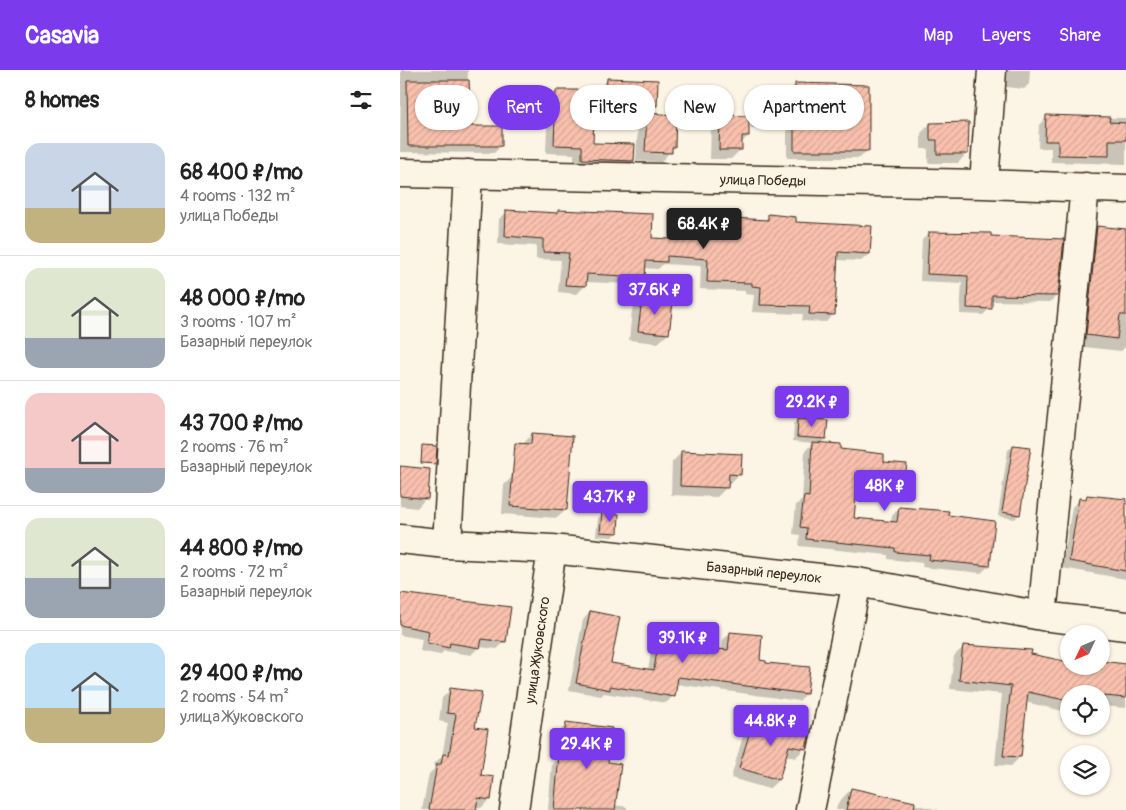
<!DOCTYPE html>
<html lang="en">
<head>
<meta charset="utf-8">
<style>
	:root { --surface:#fff; --page:#f2f2f2; --text:#222; --muted:#767676; --line:#e0e0e0; --accent:#7c3aed }
	body { margin:0; font-family:Pangolin,sans-serif; background:var(--page); color:var(--text); height:100vh; display:flex; flex-direction:column; font-size:19px; white-space:nowrap }
	* { box-sizing:border-box; margin:0 }
	p { font-size:16px; color:var(--muted) }
	.icon { flex:none; width:28px; height:28px; fill:none; stroke:currentColor; stroke-width:2; stroke-linecap:round; stroke-linejoin:round }
	.map { position:relative; flex:1; overflow:hidden }
	.drawer { display:flex; flex-direction:column; background:var(--surface); width:400px }
	.drawer>* { flex:none }
	.guide { position:absolute; left:15px; top:15px; width:475px; height:45px; display:flex; gap:10px }
	.needle { width:32px; rotate:226deg }
	.fabs { position:absolute; left:660px; top:555px; display:grid; gap:10px }
	.fabs a { display:grid; place-items:center; width:50px; height:50px; border-radius:50%; background:var(--surface); box-shadow:0 1px 4px #0004; font-size:25px }
	.price { position:absolute; translate:-50% -42px; padding:0 11px; border-radius:5px; background:var(--accent); color:#fff; font-size:16px; line-height:32px; filter:drop-shadow(0 1px 2px #0008) }
	.price::after { content:''; position:absolute; left:50%; top:30px; width:15px; height:11px; margin-left:-8px; background:inherit; clip-path:polygon(0 0,100% 0,50% 100%) }
	.price.current { background:#222; color:#fff }
	ul { padding:0; list-style:none }
	li { display:flex; align-items:center; gap:15px; height:125px; padding:0 25px }
	li+li { border-top:1px solid var(--line) }
	li span { display:grid; place-items:center; flex:none; width:140px; height:100px; border-radius:15px; color:#555 }
	li>.icon { margin-inline-start:auto }
	span .icon { width:60px; height:60px; fill:#fffc; stroke-width:1 }
	li b { font-size:21px }
	h2 { display:flex; justify-content:space-between; align-items:center; height:60px; padding:0 25px; font-size:21px }
	.pill { padding:0 18px; border-radius:22px; background:var(--surface); box-shadow:0 1px 4px #0004; font-size:18px; line-height:45px }
	.pill.current { background:var(--accent); color:#fff }
	header { display:flex; align-items:center; gap:30px; box-sizing:border-box; height:70px; padding:0 25px; background:var(--accent); color:#fff }
	header strong { font-size:24px }
	nav { display:flex; gap:28px; margin-inline-start:auto; font-size:18px }
	main { display:flex; flex:1; min-height:0 }
	.map>svg:first-child { display:block }
	.shadow { fill:#0003 }
	.building { fill:url(#building-hatch); stroke:#3b2a1e }
	.lines { fill:none; stroke-linecap:round; stroke-linejoin:round }
	.minor-casing { stroke:#3b2a1e; stroke-width:31 }
	.minor { stroke:#fcf5e5; stroke-width:28 }
	.labels { text-anchor:middle; stroke-width:5; stroke-linejoin:round; paint-order:stroke }
	.street-label { font-size:14px; fill:#3b2a1e; stroke:#fcf5e5 }
</style>
</head>
<body>
<header>
<strong>Casavia</strong>
<nav><a>Map</a><a>Layers</a><a>Share</a></nav>
</header>
<main>
<section class="drawer">
<h2>8 homes<svg class="icon" aria-label="filters" viewBox="0 0 24 24"><path d="M4 7h16M4 17h16"/><circle cx="9" cy="7" r="2"/><circle cx="15" cy="17" r="2"/></svg></h2>
<ul>
<li><span style="background:linear-gradient(#c9d6e8 65%,#c2b280 0)"><svg class="icon" aria-label="home" viewBox="0 0 24 24"><path d="M3 11l9-7 9 7M6 9v11h12V9"/></svg></span><div><b>68 400 ₽/mo</b><p>4 rooms · 132 m²</p><p>улица Победы</p></div></li>
<li><span style="background:linear-gradient(#dfe7d0 70%,#9aa5b1 0)"><svg class="icon" aria-label="home" viewBox="0 0 24 24"><path d="M3 11l9-7 9 7M6 9v11h12V9"/></svg></span><div><b>48 000 ₽/mo</b><p>3 rooms · 107 m²</p><p>Базарный переулок</p></div></li>
<li><span style="background:linear-gradient(#f6c9c9 75%,#9aa5b1 0)"><svg class="icon" aria-label="home" viewBox="0 0 24 24"><path d="M3 11l9-7 9 7M6 9v11h12V9"/></svg></span><div><b>43 700 ₽/mo</b><p>2 rooms · 76 m²</p><p>Базарный переулок</p></div></li>
<li><span style="background:linear-gradient(#dfe7d0 60%,#9aa5b1 0)"><svg class="icon" aria-label="home" viewBox="0 0 24 24"><path d="M3 11l9-7 9 7M6 9v11h12V9"/></svg></span><div><b>44 800 ₽/mo</b><p>2 rooms · 72 m²</p><p>Базарный переулок</p></div></li>
<li><span style="background:linear-gradient(#bfe0f5 65%,#c2b280 0)"><svg class="icon" aria-label="home" viewBox="0 0 24 24"><path d="M3 11l9-7 9 7M6 9v11h12V9"/></svg></span><div><b>29 400 ₽/mo</b><p>2 rooms · 54 m²</p><p>улица Жуковского</p></div></li>
</ul>
</section>
<div class="map">
<svg width="726" height="740" viewBox="0 0 726 740">
	<defs>
		<pattern id="building-hatch" width="6" height="6" patternUnits="userSpaceOnUse" patternTransform="scale(1.25)"><rect width="6" height="6" fill="#f9c1ad"/><path d="M-1 1l2-2M0 6l6-6M5 7l2-2" fill="none" stroke="#d6a694"/></pattern>
	</defs>
	<rect width="100%" height="100%" fill="#fcf5e5"/>
	<filter id="ink" filterUnits="userSpaceOnUse"><feTurbulence type="fractalNoise" baseFrequency=".02" numOctaves="2"/><feDisplacementMap in="SourceGraphic" scale="10" xChannelSelector="R" yChannelSelector="G"/><feConvolveMatrix kernelMatrix="1 2 1 2 8 2 1 2 1" color-interpolation-filters="sRGB"/></filter>
	<g filter="url(#ink)">
		<!-- shadow -->
		<path class="shadow" d="M 1,0 L 68,0 L 67,26 L 69,57 L 101,76 L 94,83 L 0,82 Z
			M 608,0 L 630,0 L 629,14 L 624,19 L 606,17 Z
			M 207,10 L 255,36 L 251,40 L 234,40 L 234,34 L 202,33 L 203,14 Z
			M 395,15 L 468,80 L 460,88 L 387,88 L 387,58 L 351,58 L 351,32 L 359,25 L 388,24 L 388,22 Z
			M 156,21 L 192,74 L 233,91 L 224,100 L 174,97 L 174,84 L 146,83 L 148,30 Z
			M 247,45 L 274,77 L 261,92 L 236,91 L 238,54 Z
			M 321,46 L 348,66 L 341,73 L 341,79 L 331,89 L 310,89 L 311,56 Z
			M 646,47 L 726,48 L 726,94 L 651,92 L 651,78 L 638,78 L 639,55 Z
			M 530,54 L 567,83 L 558,93 L 528,93 L 528,79 L 521,79 L 521,63 Z
			M 158,141 L 251,169 L 286,171 L 287,155 L 295,147 L 364,151 L 369,146 L 394,153 L 469,184 L 461,191 L 437,190 L 434,244 L 426,252 L 402,251 L 403,244 L 352,242 L 354,225 L 345,224 L 345,221 L 300,219 L 301,196 L 263,194 L 258,199 L 244,198 L 244,206 L 236,214 L 185,212 L 185,216 L 177,224 L 158,222 L 161,190 L 136,189 L 136,176 L 98,174 L 99,149 L 107,142 L 155,145 Z
			M 697,157 L 726,160 L 726,276 L 721,281 L 675,276 L 686,169 Z
			M 529,163 L 590,167 L 657,225 L 650,232 L 591,231 L 590,238 L 583,245 L 560,244 L 562,213 L 520,211 L 522,170 Z
			M 242,230 L 268,264 L 258,273 L 229,270 L 232,240 Z
			M 398,349 L 425,369 L 420,374 L 482,393 L 503,413 L 496,421 L 456,416 L 452,449 L 491,453 L 492,446 L 499,438 L 547,447 L 589,496 L 581,503 L 522,497 L 523,493 L 488,489 L 488,485 L 399,476 L 400,465 L 393,464 L 396,435 L 402,430 L 405,381 L 413,373 L 393,371 L 394,354 Z
			M 132,364 L 166,440 L 157,448 L 102,444 L 104,415 L 111,408 L 115,383 Z
			M 613,376 L 619,444 L 615,449 L 598,446 L 608,380 Z
			M 282,382 L 340,404 L 330,414 L 327,414 L 327,417 L 317,427 L 271,425 L 272,392 Z
			M 0,398 L 26,428 L 17,438 L 0,436 Z
			M 687,426 L 726,451 L 726,509 L 662,498 L 672,437 L 680,429 L 683,430 Z
			M 203,443 L 217,463 L 212,467 L 196,466 L 198,448 Z
			M 0,523 L 105,572 L 97,579 L 79,577 L 71,585 L 44,581 L 40,585 L 20,581 L 22,569 L 0,565 Z
			M 190,542 L 210,594 L 248,600 L 251,583 L 258,575 L 322,581 L 323,570 L 330,563 L 358,591 L 365,594 L 409,598 L 406,624 L 399,631 L 276,614 L 273,626 L 266,633 L 204,623 L 201,626 L 169,620 L 183,550 Z
			M 563,577 L 630,585 L 669,596 L 726,595 L 726,638 L 701,636 L 701,624 L 669,624 L 669,652 L 661,650 L 663,641 L 625,632 L 620,687 L 611,696 L 595,695 L 602,624 L 550,619 L 554,586 Z
			M 51,619 L 74,658 L 79,706 L 90,729 L 81,738 L 75,737 L 75,740 L 22,740 L 29,704 L 34,699 L 34,694 L 42,686 L 48,653 L 39,651 L 42,628 Z
			M 354,650 L 405,678 L 395,688 L 385,685 L 378,710 L 369,719 L 331,708 L 345,659 Z
			M 167,654 L 207,693 L 214,735 L 227,737 L 227,740 L 148,740 L 152,694 L 156,690 L 159,662 Z
			M 451,719 L 539,740 L 436,740 L 438,733 Z"/>
		<!-- building -->
		<path class="building" d="M 207,8 L 258,10 L 257,36 L 238,36 L 238,30 L 206,28 Z
			M 7,10 L 69,10 L 71,56 L 102,56 L 102,76 L 8,76 Z
			M 395,13 L 469,15 L 469,81 L 394,81 L 394,51 L 358,51 L 358,23 L 395,23 Z
			M 156,20 L 195,20 L 193,73 L 235,74 L 234,91 L 182,89 L 182,76 L 154,75 Z
			M 247,43 L 276,45 L 275,77 L 272,77 L 272,83 L 245,82 Z
			M 320,45 L 349,46 L 349,66 L 342,66 L 342,80 L 319,80 Z
			M 646,45 L 710,47 L 709,52 L 726,53 L 726,70 L 709,70 L 709,86 L 658,85 L 658,71 L 645,71 Z
			M 569,52 L 568,84 L 537,84 L 537,70 L 530,70 L 530,53 Z
			M 106,140 L 158,143 L 158,140 L 253,144 L 252,168 L 293,170 L 294,146 L 368,150 L 368,144 L 396,147 L 396,152 L 472,156 L 470,184 L 438,182 L 435,245 L 409,244 L 410,236 L 360,235 L 361,217 L 352,216 L 352,213 L 307,212 L 308,189 L 267,186 L 267,192 L 246,191 L 245,207 L 187,204 L 186,216 L 165,215 L 169,183 L 143,182 L 143,169 L 105,166 Z
			M 697,156 L 726,159 L 726,245 L 720,245 L 717,269 L 686,265 Z
			M 529,162 L 591,163 L 591,166 L 664,169 L 658,226 L 592,225 L 592,239 L 567,238 L 568,206 L 527,204 Z
			M 242,229 L 273,232 L 269,264 L 238,261 Z
			M 398,348 L 428,350 L 426,369 L 397,367 Z
			M 132,363 L 173,366 L 167,440 L 110,436 L 115,373 L 131,374 Z
			M 412,372 L 441,374 L 441,379 L 484,384 L 484,392 L 507,394 L 504,413 L 458,408 L 454,448 L 497,452 L 499,437 L 549,441 L 548,445 L 595,451 L 590,496 L 529,490 L 530,485 L 495,482 L 495,478 L 406,469 L 407,458 L 400,457 L 404,426 L 409,427 Z
			M 22,375 L 37,376 L 36,394 L 21,393 Z
			M 613,375 L 631,377 L 620,445 L 602,442 Z
			M 281,381 L 342,384 L 341,405 L 329,404 L 328,418 L 280,416 Z
			M 0,396 L 30,399 L 28,429 L 0,426 Z
			M 687,425 L 726,429 L 726,501 L 669,491 L 679,428 L 686,429 Z
			M 202,442 L 219,444 L 218,463 L 200,462 Z
			M 0,523 L 111,537 L 106,572 L 82,569 L 80,578 L 50,573 L 49,578 L 27,573 L 29,561 L 0,555 Z
			M 190,541 L 220,547 L 211,593 L 254,600 L 258,574 L 328,580 L 330,562 L 362,565 L 360,590 L 366,591 L 366,593 L 410,597 L 407,624 L 278,607 L 275,627 L 210,616 L 210,620 L 176,613 Z
			M 563,575 L 632,580 L 631,584 L 669,592 L 669,596 L 690,596 L 701,599 L 701,591 L 726,594 L 726,628 L 704,626 L 702,639 L 701,624 L 669,624 L 669,631 L 628,622 L 621,687 L 603,686 L 611,616 L 559,610 Z
			M 50,618 L 82,622 L 75,657 L 88,659 L 81,705 L 94,707 L 91,730 L 78,728 L 76,740 L 29,740 L 37,694 L 41,694 L 43,684 L 49,685 L 56,644 L 47,643 Z
			M 354,648 L 410,661 L 406,679 L 389,676 L 379,710 L 339,698 Z
			M 166,652 L 212,658 L 208,692 L 221,694 L 215,740 L 154,740 L 159,685 L 162,685 Z
			M 451,718 L 515,732 L 514,740 L 446,740 Z"/>
		<g class="lines">
			<defs>
				<path id="minor" d="M 0,103 L 584,114 L 726,119
					M 584,114 L 592,0
					M 0,469 L 47,474 L 152,479 L 457,512 L 642,546 L 726,556
					M 47,474 L 68,104
					M 642,546 L 685,117
					M 114,740 L 152,479
					M 410,740 L 457,512"/>
			</defs>
			<!-- minor casing -->
			<use href="#minor" class="minor-casing"/>
			<!-- minor -->
			<use href="#minor" class="minor"/>
		</g>
	</g>
	<g class="labels">
		<!-- street labels -->
		<g class="street-label">
			<text transform="translate(363 110) rotate(1)" y="5">улица Победы</text>
			<text transform="translate(364 502) rotate(6)" y="5">Базарный переулок</text>
			<text transform="translate(137 580) rotate(-82)" y="5">улица Жуковского</text>
		</g>
	</g>
</svg>
<div class="fabs">
<a><svg class="needle" viewBox="-14 -14 28 28"><path d="M0-13l5 13h-10z" fill="#e53935"/><path d="M0 13l5-13h-10z" fill="#767676"/></svg></a>
<a><svg class="icon" aria-label="locate" viewBox="0 0 24 24"><circle cx="12" cy="12" r="6"/><path d="M12 2v4M12 18v4M2 12h4M18 12h4"/></svg></a>
<a><svg class="icon" aria-label="layers" viewBox="0 0 24 24"><path d="M12 4l9 5-9 5-9-5zM3 14l9 5 9-5"/></svg></a>
</div>
<b class="price current" style="left:304px;top:180px">68.4K ₽</b>
<b class="price" style="left:255px;top:246px">37.6K ₽</b>
<b class="price" style="left:412px;top:358px">29.2K ₽</b>
<b class="price" style="left:485px;top:442px">48K ₽</b>
<b class="price" style="left:210px;top:453px">43.7K ₽</b>
<b class="price" style="left:283px;top:594px">39.1K ₽</b>
<b class="price" style="left:371px;top:677px">44.8K ₽</b>
<b class="price" style="left:187px;top:700px">29.4K ₽</b>
<div class="guide">
<a class="pill">Buy</a>
<a class="pill current">Rent</a>
<a class="pill">Filters</a>
<a class="pill">New</a>
<a class="pill">Apartment</a>
</div>
</div>
</main>
</body>
</html>
